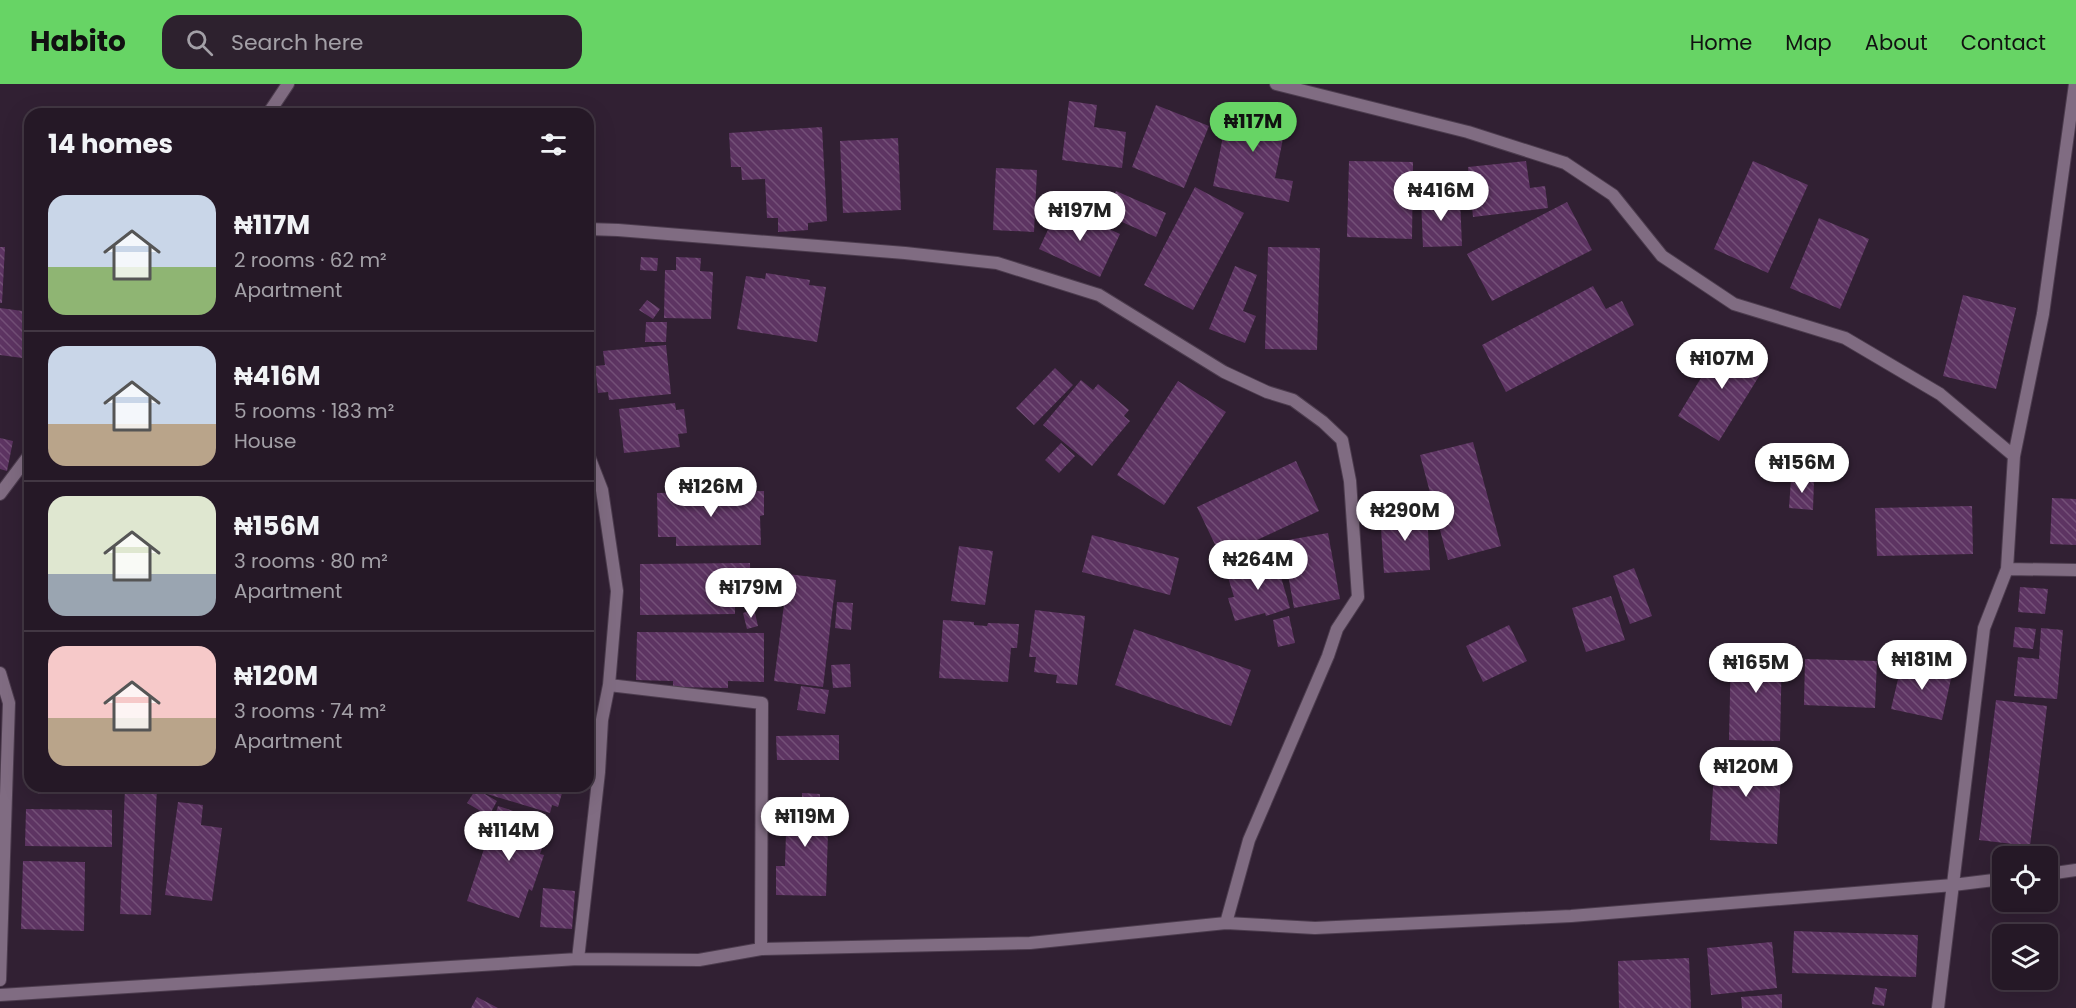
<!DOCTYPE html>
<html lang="en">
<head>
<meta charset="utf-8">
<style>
	:root { --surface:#251826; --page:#2d212e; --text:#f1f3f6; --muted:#a3a0a7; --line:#423743; --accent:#67d465 }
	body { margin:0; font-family:Poppins,sans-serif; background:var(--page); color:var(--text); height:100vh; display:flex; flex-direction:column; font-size:22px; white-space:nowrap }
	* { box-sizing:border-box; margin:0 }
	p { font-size:20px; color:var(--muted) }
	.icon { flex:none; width:33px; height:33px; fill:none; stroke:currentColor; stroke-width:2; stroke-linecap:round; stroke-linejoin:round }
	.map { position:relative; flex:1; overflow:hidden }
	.details { position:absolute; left:24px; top:24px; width:570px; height:684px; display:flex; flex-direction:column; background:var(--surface); border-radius:18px; box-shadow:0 6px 24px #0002,0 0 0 2px var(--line) }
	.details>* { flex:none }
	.buttons { position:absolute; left:1992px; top:762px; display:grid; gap:12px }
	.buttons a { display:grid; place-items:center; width:66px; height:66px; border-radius:12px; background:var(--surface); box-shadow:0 6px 24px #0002,0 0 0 2px var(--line); font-size:30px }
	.price { position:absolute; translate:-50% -51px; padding:0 14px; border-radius:21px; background:#fff; color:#222; font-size:20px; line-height:39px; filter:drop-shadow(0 2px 3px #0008) }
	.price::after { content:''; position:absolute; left:50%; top:36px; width:18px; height:14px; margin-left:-9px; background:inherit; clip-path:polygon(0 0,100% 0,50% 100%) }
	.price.on { background:var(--accent); color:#111 }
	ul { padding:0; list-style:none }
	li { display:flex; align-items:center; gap:18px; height:150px; padding:0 24px }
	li+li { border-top:2px solid var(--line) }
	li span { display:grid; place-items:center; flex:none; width:168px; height:120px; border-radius:18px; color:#555 }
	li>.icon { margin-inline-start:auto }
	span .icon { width:72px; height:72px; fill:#fffc; stroke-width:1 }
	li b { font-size:26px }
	h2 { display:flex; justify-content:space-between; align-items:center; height:72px; padding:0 24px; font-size:26px }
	header { display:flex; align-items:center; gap:36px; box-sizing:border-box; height:84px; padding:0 30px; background:var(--accent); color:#111 }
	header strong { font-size:28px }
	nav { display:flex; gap:33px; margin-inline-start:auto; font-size:21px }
	.search { width:420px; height:54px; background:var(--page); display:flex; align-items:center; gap:15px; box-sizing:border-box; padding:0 21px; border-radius:18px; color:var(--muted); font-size:22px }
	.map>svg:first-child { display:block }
	.building { fill:url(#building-back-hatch) }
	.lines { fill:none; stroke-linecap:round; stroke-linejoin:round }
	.street-casing { stroke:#4c3c4e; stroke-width:14 }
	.street { stroke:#806c82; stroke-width:12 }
</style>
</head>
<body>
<header>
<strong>Habito</strong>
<div class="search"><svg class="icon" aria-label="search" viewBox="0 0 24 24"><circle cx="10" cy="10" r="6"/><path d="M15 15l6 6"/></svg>Search here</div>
<nav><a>Home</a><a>Map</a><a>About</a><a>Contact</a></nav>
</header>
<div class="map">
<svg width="2076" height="924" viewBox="0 0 2076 924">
	<defs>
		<pattern id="building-back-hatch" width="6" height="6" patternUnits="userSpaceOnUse" patternTransform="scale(1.5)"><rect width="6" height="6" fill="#5d3462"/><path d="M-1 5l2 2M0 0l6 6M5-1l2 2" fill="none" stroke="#745078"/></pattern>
	</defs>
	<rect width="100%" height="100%" fill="#312033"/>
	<!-- building -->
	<path class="building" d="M 1069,17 L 1097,21 L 1094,43 L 1126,48 L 1122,84 L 1062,76 Z
		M 1230,18 L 1288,30 L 1275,94 L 1293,97 L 1289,118 L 1213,102 Z
		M 1156,21 L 1209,42 L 1184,104 L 1132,83 Z
		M 822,43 L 827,137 L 808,139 L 808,146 L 778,148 L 778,134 L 767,134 L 765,95 L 742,96 L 741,83 L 731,83 L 729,49 Z
		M 898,54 L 901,126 L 843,129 L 840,57 Z
		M 1349,77 L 1413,78 L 1412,155 L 1347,153 Z
		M 1526,77 L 1530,104 L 1545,102 L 1548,124 L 1473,133 L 1468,83 Z
		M 1753,77 L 1808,101 L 1768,189 L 1714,165 Z
		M 996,84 L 1037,86 L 1034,148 L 993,146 Z
		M 1195,103 L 1244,129 L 1193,226 L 1144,201 Z
		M 1116,107 L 1166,129 L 1156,153 L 1106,131 Z
		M 1460,114 L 1462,162 L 1423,163 L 1421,115 Z
		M 1567,118 L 1592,166 L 1492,217 L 1467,170 Z
		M 1059,122 L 1120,150 L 1100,193 L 1039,165 Z
		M 1819,134 L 1869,155 L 1840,225 L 1790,204 Z
		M 0,163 L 5,163 L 2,219 L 0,219 Z
		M 1268,163 L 1320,164 L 1317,266 L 1265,265 Z
		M 641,173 L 658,174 L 657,187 L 640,186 Z
		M 676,173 L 701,174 L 700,187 L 713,188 L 711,235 L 664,234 L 665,186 L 676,186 Z
		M 1235,182 L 1257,191 L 1243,227 L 1256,232 L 1245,259 L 1209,245 Z
		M 766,189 L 810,196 L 809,201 L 826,203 L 817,258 L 737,245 L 746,192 L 765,195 Z
		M 1593,202 L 1606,225 L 1622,217 L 1634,241 L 1506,308 L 1482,261 Z
		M 1963,211 L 2016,224 L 1996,305 L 1943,292 Z
		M 647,216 L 660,225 L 653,235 L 639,226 Z
		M 0,224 L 30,228 L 30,275 L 0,271 Z
		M 646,238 L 667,238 L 666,258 L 645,258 Z
		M 1724,256 L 1766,281 L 1719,357 L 1678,332 Z
		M 666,261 L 671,310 L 609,316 L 608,308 L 598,309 L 595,282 L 605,281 L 603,267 Z
		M 1055,284 L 1073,301 L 1034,341 L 1016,324 Z
		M 1081,296 L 1093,306 L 1098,300 L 1129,326 L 1124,332 L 1130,337 L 1092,382 L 1043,341 Z
		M 1178,297 L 1226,328 L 1164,421 L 1117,391 Z
		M 675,319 L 676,326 L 684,325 L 687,349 L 678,350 L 680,363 L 624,369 L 619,325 Z
		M 0,354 L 13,357 L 7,387 L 0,385 Z
		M 1473,358 L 1501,462 L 1448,476 L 1420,371 Z
		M 1061,359 L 1075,372 L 1059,389 L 1045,376 Z
		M 1296,377 L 1319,427 L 1221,473 L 1197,423 Z
		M 1791,395 L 1814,396 L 1813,426 L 1789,424 Z
		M 764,407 L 764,431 L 760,432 L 761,461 L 676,462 L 676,453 L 658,453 L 657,409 Z
		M 2052,414 L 2076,415 L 2076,461 L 2050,460 Z
		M 1972,422 L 1973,470 L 1877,472 L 1875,424 Z
		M 1427,427 L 1430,486 L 1384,489 L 1380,430 Z
		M 1328,449 L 1340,515 L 1294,524 L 1282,457 Z
		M 1092,451 L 1179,474 L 1170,511 L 1082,488 Z
		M 959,462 L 993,467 L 985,521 L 951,517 Z
		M 1276,476 L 1290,524 L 1266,532 L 1265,529 L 1235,537 L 1228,514 L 1234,513 L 1227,490 Z
		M 750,479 L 751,523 L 735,523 L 735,530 L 640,531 L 640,480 Z
		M 1634,484 L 1652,532 L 1630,540 L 1613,492 Z
		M 788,490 L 836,496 L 823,603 L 774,597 Z
		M 2020,503 L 2048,505 L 2045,530 L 2018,528 Z
		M 1611,512 L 1625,556 L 1586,568 L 1572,524 Z
		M 837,518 L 853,519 L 851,546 L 835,544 Z
		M 754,525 L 758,542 L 747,545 L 743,529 Z
		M 1035,526 L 1085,532 L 1077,601 L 1056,599 L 1057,591 L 1034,588 L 1036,573 L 1029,573 Z
		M 1289,532 L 1295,559 L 1278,563 L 1273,536 Z
		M 943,536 L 974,538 L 974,541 L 987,542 L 988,539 L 1019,540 L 1017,564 L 1011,564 L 1008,598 L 939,594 Z
		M 1509,541 L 1527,577 L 1483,598 L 1466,562 Z
		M 2015,543 L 2036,545 L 2033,565 L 2013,563 Z
		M 2041,544 L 2063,546 L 2057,615 L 2014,612 L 2018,573 L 2039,575 Z
		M 1134,545 L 1251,586 L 1231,642 L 1115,601 Z
		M 637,548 L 764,549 L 764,598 L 728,597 L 728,604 L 673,603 L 673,597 L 636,596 Z
		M 1731,563 L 1782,564 L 1780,657 L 1729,656 Z
		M 1805,575 L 1877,577 L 1875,624 L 1804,621 Z
		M 1902,578 L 1952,590 L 1942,636 L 1891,625 Z
		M 850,580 L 851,603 L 833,604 L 831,581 Z
		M 801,602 L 829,606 L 825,630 L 797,626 Z
		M 1996,616 L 2047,622 L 2030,762 L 1979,756 Z
		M 839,651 L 839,676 L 777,676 L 776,652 Z
		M 1715,668 L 1782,672 L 1777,760 L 1710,756 Z
		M 38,702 L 112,702 L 112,707 L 38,710 Z
		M 490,702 L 564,702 L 558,723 L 552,721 L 550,729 L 487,710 Z
		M 125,703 L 157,704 L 151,831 L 120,830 Z
		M 476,705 L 497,717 L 489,732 L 467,719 Z
		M 802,709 L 820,710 L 820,715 L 829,715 L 826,812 L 776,811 L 776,782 L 785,782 L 787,714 L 802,714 Z
		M 178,718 L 203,721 L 201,741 L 222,744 L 212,817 L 165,811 Z
		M 498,722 L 551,739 L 540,770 L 544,771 L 532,807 L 529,805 L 519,834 L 467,817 Z
		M 26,725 L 112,726 L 112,763 L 25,762 Z
		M 23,777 L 85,778 L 84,847 L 21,845 Z
		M 543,804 L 575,807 L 572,845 L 540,843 Z
		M 1794,847 L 1918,851 L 1916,893 L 1792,889 Z
		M 1772,858 L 1777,904 L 1711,911 L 1707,864 Z
		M 1689,874 L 1691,924 L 1619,924 L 1618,877 Z
		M 1875,903 L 1887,905 L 1884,922 L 1872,920 Z
		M 1782,910 L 1782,924 L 1742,924 L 1741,913 Z
		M 477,913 L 498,924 L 471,924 Z"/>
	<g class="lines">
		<defs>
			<path id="street" d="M 1276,0 L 1468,48 L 1565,79 L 1613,111 L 1662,172 L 1734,220 L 1845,254 L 1940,310 L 2014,372
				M 268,30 L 288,0
				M 588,145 L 618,146 L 905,169 L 997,179 L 1099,211 L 1224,288 L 1267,308 L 1293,316 L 1323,338 L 1342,356 L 1350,397 L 1358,513 L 1337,545 L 1328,572 L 1249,756 L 1226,839
				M 0,410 L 30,370
				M 2007,485 L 2076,486
				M 0,589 L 9,619 L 0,896
				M 609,601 L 762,619 L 761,865
				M 2048,790 L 2076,786
				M 578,875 L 599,688 L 602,636 L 609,601 L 617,507 L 602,406 L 588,370
				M 0,911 L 578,875 L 699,876 L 761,865 L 1030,859 L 1226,839 L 1315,844 L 1571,832 L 1953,801 L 2002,795
				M 1938,924 L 1984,544 L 2007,485 L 2014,372 L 2043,230 L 2075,0"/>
		</defs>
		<!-- street casing -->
		<use href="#street" class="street-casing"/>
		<!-- street -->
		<use href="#street" class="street"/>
	</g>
</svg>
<div class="buttons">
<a><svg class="icon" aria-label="locate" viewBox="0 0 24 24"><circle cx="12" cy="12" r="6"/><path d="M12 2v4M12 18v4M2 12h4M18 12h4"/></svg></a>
<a><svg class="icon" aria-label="layers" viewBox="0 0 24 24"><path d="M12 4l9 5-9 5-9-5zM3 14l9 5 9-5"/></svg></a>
</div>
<b class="price on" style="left:1253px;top:69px">₦117M</b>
<b class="price" style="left:1441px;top:138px">₦416M</b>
<b class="price" style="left:1080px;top:158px">₦197M</b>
<b class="price" style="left:1722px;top:306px">₦107M</b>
<b class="price" style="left:1802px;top:410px">₦156M</b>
<b class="price" style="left:711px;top:434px">₦126M</b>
<b class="price" style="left:1405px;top:458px">₦290M</b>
<b class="price" style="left:1258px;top:507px">₦264M</b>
<b class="price" style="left:751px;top:535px">₦179M</b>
<b class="price" style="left:1922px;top:607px">₦181M</b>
<b class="price" style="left:1756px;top:610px">₦165M</b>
<b class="price" style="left:1746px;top:714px">₦120M</b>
<b class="price" style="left:805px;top:764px">₦119M</b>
<b class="price" style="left:509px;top:778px">₦114M</b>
<section class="details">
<h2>14 homes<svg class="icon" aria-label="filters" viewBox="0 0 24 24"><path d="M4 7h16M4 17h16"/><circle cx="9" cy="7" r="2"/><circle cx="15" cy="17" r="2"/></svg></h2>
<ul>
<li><span style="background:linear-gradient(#c9d6e8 60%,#8fb573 0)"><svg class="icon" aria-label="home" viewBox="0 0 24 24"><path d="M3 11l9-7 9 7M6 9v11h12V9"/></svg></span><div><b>₦117M</b><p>2 rooms · 62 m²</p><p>Apartment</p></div></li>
<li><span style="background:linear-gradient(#c9d6e8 65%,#b9a48a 0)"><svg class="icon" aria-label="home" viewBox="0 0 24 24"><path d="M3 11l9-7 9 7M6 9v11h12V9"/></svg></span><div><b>₦416M</b><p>5 rooms · 183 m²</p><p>House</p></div></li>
<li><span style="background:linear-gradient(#dfe7d0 65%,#9aa5b1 0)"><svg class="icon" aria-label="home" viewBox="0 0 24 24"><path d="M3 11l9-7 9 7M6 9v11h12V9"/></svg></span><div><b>₦156M</b><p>3 rooms · 80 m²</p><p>Apartment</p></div></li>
<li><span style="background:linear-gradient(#f6c9c9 60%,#b9a48a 0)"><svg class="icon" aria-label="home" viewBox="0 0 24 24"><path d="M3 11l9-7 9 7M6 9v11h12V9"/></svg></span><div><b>₦120M</b><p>3 rooms · 74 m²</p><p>Apartment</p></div></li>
</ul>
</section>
</div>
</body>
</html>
